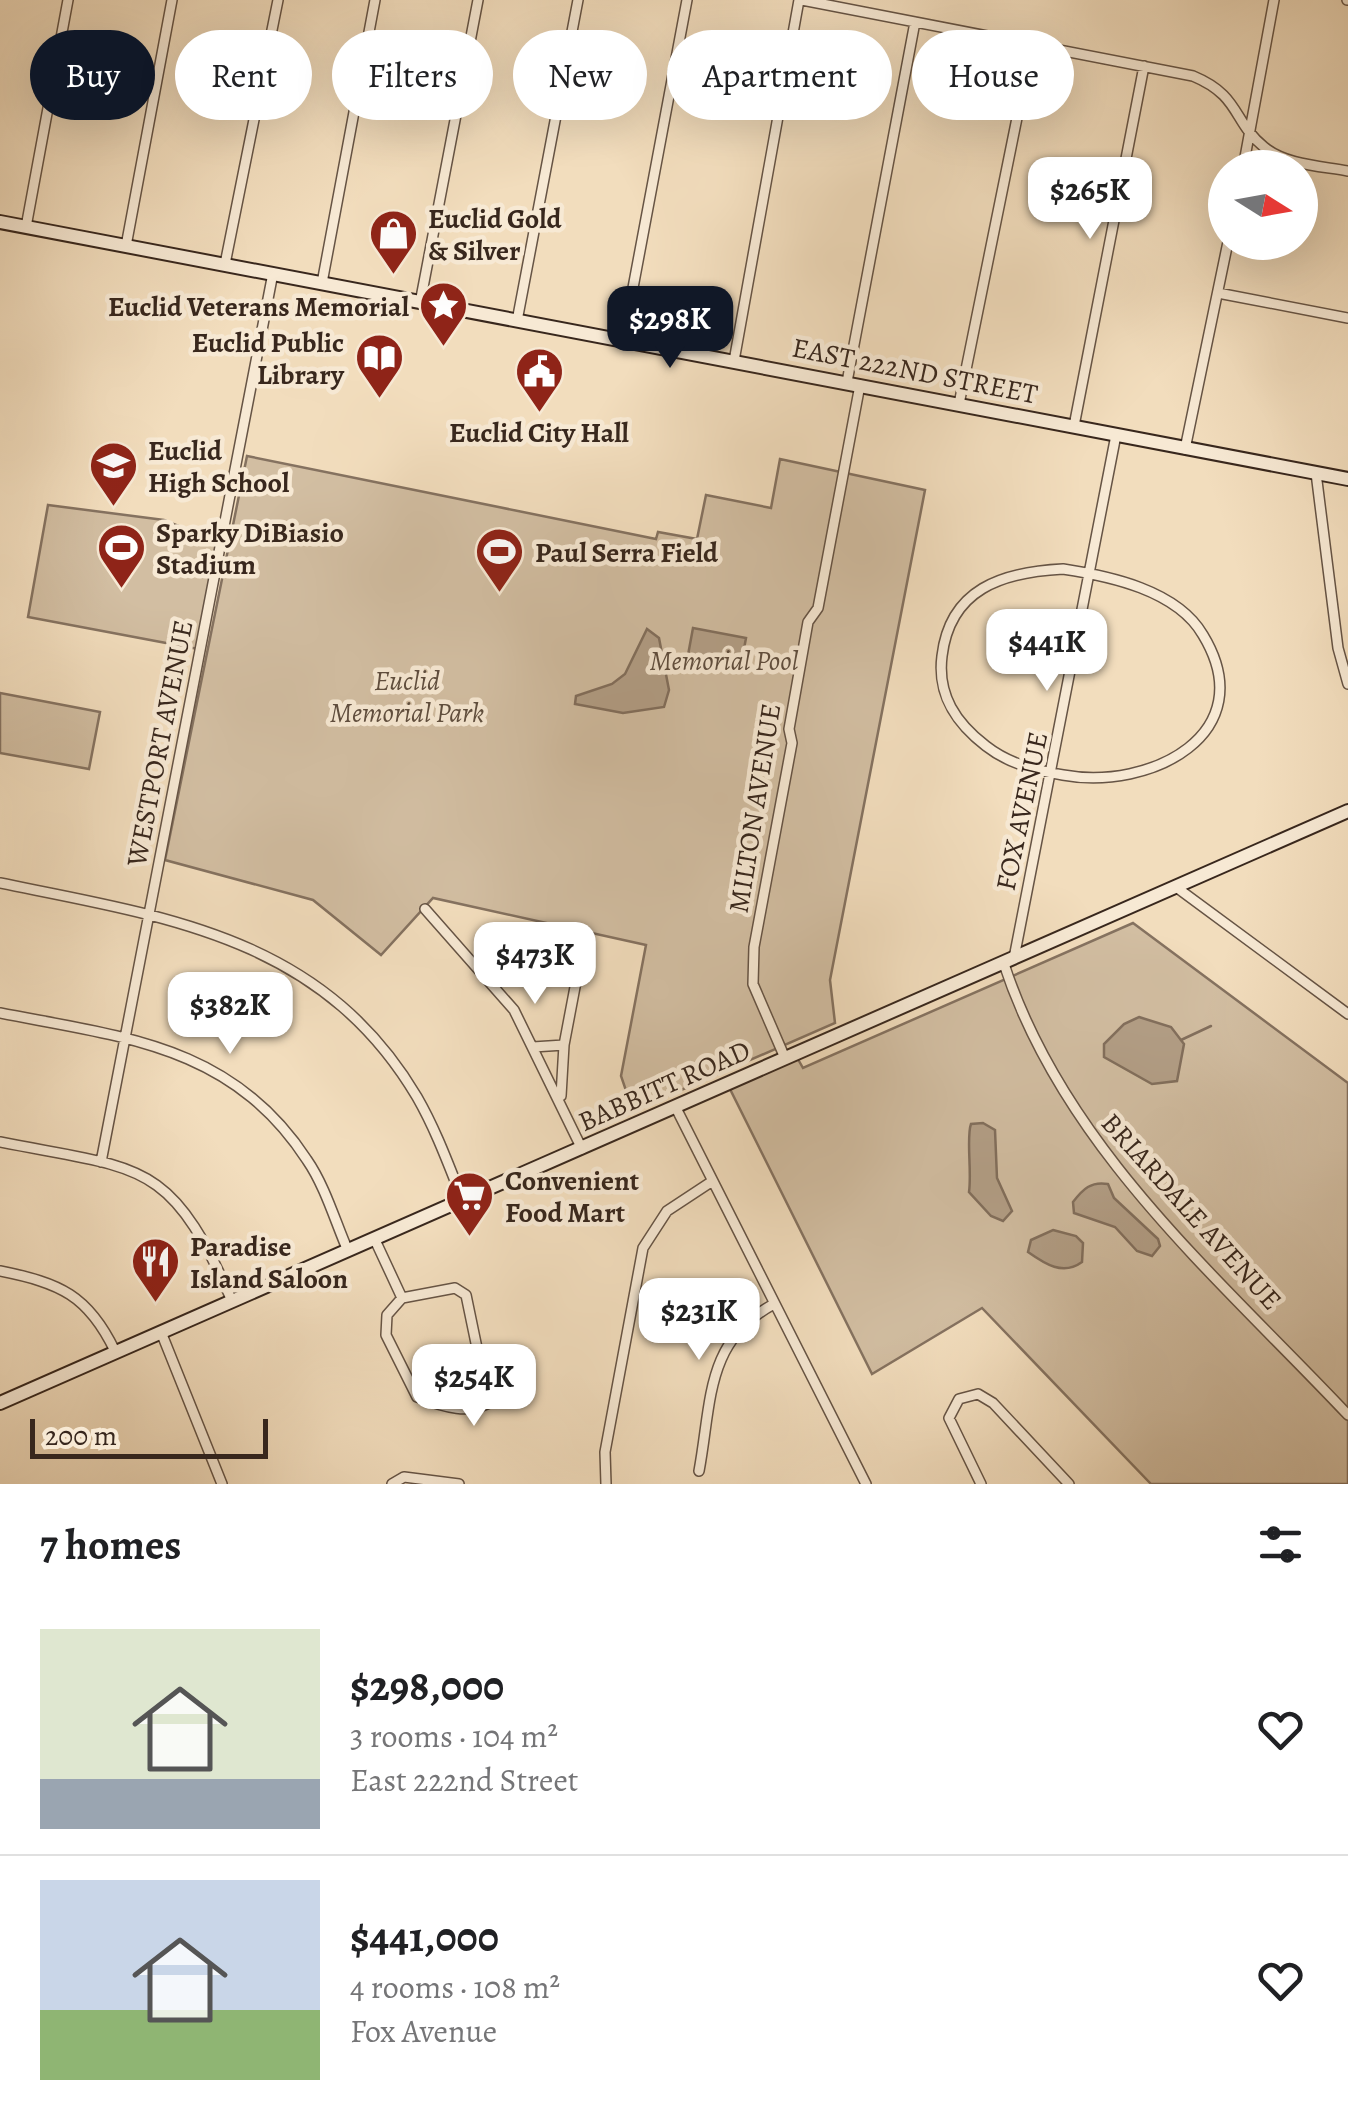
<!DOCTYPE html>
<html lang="en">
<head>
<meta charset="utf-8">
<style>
	:root { --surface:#fff; --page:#f2f2f2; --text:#202124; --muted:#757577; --line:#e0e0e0; --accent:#111827 }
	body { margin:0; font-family:Alegreya,serif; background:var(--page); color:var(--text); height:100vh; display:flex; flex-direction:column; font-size:38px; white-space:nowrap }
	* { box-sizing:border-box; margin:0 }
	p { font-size:32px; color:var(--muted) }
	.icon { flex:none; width:55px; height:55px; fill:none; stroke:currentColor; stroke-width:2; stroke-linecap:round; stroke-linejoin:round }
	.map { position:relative; height:1484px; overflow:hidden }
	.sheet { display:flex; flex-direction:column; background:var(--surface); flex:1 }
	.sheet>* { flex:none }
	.banner { position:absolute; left:30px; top:30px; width:1290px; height:90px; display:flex; gap:20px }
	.needle { width:65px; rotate:101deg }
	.fabs { position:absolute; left:1208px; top:150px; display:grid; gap:20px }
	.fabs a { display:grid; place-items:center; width:110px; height:110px; border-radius:50%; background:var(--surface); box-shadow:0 10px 40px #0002; font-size:50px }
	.scale { position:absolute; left:30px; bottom:25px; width:238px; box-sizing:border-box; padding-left:10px; border:5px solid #38271d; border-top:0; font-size:28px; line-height:35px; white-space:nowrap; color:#38271d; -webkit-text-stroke:8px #f7e9d4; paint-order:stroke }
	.price { position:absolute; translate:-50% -85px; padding:0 22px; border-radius:20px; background:#fff; color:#222; font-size:32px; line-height:65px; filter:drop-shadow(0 2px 5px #0008) }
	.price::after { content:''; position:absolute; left:50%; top:60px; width:30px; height:22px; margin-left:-15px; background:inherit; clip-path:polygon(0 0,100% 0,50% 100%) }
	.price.active { background:var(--accent); color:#fff }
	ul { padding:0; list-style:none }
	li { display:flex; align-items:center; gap:30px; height:250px; padding:0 40px }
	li+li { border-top:2px solid var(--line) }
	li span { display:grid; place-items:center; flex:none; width:280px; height:200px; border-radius:0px; color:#555 }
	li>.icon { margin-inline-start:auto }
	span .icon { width:120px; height:120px; fill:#fffc; stroke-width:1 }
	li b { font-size:42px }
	h2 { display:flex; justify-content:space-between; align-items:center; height:120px; padding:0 40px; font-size:42px }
	.tag { padding:0 35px; border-radius:45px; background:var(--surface); box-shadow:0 10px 40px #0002; font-size:35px; line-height:90px }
	.tag.active { background:var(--accent); color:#fff }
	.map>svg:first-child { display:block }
	.green { fill:#d2bea2; stroke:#857260; stroke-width:2.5 }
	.water { fill:#b39f87; stroke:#826f5d; stroke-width:2.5 }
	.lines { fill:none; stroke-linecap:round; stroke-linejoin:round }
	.stream { stroke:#826f5d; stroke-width:2.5 }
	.street-casing { stroke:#665445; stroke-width:12 }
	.secondary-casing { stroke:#38271d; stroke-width:16 }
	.street { stroke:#f7e9d4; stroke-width:9 }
	.secondary { stroke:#f7e9d4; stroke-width:12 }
	.labels { text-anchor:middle; stroke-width:9; stroke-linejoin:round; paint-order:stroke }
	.poi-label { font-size:28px; font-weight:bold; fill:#38271d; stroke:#f7e9d4; text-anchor:start }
	.street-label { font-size:28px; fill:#38271d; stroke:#f7e9d4 }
	.park-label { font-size:28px; font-style:italic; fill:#5e4d3e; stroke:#f7e9d4 }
</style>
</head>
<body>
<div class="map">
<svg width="1348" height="1484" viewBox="0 0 1348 1484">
	<rect width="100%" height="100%" fill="#f2ddbd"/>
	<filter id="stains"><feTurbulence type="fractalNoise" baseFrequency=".002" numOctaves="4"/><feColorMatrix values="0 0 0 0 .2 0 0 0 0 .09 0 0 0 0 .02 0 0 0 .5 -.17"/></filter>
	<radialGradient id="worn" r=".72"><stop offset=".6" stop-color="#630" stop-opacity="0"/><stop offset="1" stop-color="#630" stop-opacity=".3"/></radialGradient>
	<!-- green -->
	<path class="green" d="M 247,456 L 656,539 L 658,532 L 697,539 L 706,495 L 771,508 L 780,459 L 925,490 L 830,980 L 835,1023 L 633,1111 L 621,1076 L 646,945 L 433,898 L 381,955 L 313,900 L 165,860 Z
		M 48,505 L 164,520 L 220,543 L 198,649 L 28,617 Z
		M 0,693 L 100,712 L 89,769 L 0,753 Z
		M 1133,923 L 1348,1083 L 1348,1484 L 1151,1484 L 982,1308 L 872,1374 L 728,1085 L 795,1054 L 803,1068 Z"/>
	<!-- water -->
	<path class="water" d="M 693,628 L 746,638 L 741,665 L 688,655 Z
		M 647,629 L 659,638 L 669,690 L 664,707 L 623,713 L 575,704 L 576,696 L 612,684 L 625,674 Z
		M 1139,1017 L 1171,1027 L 1184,1044 L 1177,1081 L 1152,1084 L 1104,1057 L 1104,1044 L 1124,1024 Z
		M 983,1123 L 995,1130 L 997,1178 L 1012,1211 L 1003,1221 L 991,1216 L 969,1192 C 972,1172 966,1137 971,1124 Z
		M 1108,1184 L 1114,1198 L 1158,1239 L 1160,1246 L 1152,1256 L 1137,1251 L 1115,1227 L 1074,1213 L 1073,1202 C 1083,1189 1091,1181 1108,1184 Z
		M 1053,1230 L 1076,1236 L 1083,1243 L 1082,1262 C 1063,1276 1045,1264 1028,1252 L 1031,1240 Z"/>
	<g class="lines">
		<!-- stream -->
		<path class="stream" d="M 1181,1040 L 1211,1026"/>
		<defs>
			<path id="street" d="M 802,0 L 1193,76 C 1241,96 1232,121 1264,147 C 1286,165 1321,166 1348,171
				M 1347,0 L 1348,0
				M 1243,168 L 1274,0
				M 26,227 L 68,0
				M 126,246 L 172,0
				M 225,264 L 278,0
				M 322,283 L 375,0
				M 1218,293 L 1348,318
				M 420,303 L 478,0
				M 517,321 L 578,0
				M 623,341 L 687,0
				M 734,361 L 799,0
				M 847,382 L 915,22
				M 959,404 L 1032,44
				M 1074,426 L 1144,66
				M 1185,449 L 1228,242
				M 1316,473 L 1338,648 L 1348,684
				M 1063,569 C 1109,576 1177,590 1203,635 C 1263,734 1150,791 1063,775 C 1035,770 1009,764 986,746 C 956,723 937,695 942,656 C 950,589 1002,572 1063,569 Z
				M 0,883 C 167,917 322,937 417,1097 C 436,1130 449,1166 463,1201
				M 1176,887 L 1348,1014
				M 425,909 L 514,1010 L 582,1149
				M 1014,958 L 1116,435
				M 1004,964 C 1064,1148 1219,1278 1348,1415
				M 0,1013 C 123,1037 232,1045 307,1160 C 325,1186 335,1221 348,1251
				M 533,1047 L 564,1045
				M 785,1058 L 753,984 L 754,947 L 792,743 L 789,729 L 808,622 L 818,608 L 860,385
				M 561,1096 L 564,1045 L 583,945
				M 676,1108 L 866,1484
				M 0,1142 C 142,1170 170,1158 232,1301
				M 101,1162 L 273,273
				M 375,1240 L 402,1298
				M 0,1271 C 60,1283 88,1295 115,1351
				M 455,1288 L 466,1295 L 477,1348 L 500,1381 L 494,1400 C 471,1416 443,1407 417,1397 L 386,1335 L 387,1315 L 402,1298 Z
				M 161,1332 L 222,1484
				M 699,1471 C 712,1401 705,1341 774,1304
				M 392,1484 L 404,1477 L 459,1484
				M 606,1484 L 605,1452 L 643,1248 L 667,1211 L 711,1182
				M 981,1484 L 949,1418 L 959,1399 L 978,1394 L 993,1403 L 1069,1484"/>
			<path id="secondary" d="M 0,222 L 1348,479
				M 0,1403 L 1348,811"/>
		</defs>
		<!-- street casing -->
		<use href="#street" class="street-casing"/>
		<!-- secondary casing -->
		<use href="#secondary" class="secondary-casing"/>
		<!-- street -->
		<use href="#street" class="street"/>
		<!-- secondary -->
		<use href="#secondary" class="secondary"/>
	</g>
	<!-- icons -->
	<defs>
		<symbol id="shop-pin" viewBox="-11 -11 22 30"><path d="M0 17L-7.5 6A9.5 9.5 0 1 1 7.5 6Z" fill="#8f2418" stroke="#f7e9d4"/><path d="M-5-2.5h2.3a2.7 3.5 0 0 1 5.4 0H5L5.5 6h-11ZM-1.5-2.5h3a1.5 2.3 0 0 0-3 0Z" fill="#fff"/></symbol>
		<symbol id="sight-pin" viewBox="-11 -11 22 30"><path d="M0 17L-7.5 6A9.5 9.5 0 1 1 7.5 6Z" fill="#8f2418" stroke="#f7e9d4"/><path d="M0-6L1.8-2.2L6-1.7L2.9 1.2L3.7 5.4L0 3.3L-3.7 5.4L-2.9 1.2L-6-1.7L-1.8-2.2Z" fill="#fff"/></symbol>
		<symbol id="library-pin" viewBox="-11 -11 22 30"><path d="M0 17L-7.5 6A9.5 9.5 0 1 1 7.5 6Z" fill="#8f2418" stroke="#f7e9d4"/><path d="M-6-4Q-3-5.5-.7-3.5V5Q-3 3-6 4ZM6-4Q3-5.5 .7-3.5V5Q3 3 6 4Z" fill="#fff"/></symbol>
		<symbol id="civic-pin" viewBox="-11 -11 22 30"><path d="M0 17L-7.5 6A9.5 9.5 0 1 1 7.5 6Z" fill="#8f2418" stroke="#f7e9d4"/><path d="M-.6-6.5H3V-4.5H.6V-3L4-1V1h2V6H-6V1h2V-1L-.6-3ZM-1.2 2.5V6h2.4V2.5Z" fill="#fff"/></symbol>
		<symbol id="school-pin" viewBox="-11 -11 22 30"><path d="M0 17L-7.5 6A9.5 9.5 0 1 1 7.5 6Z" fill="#8f2418" stroke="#f7e9d4"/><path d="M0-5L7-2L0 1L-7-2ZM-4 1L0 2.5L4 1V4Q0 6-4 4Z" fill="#fff"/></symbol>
		<symbol id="stadium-pin" viewBox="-11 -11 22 30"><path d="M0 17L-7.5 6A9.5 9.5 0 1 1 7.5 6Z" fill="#8f2418" stroke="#f7e9d4"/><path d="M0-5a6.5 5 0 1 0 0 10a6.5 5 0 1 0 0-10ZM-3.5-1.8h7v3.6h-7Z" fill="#fff"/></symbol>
		<symbol id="supermarket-pin" viewBox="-11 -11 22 30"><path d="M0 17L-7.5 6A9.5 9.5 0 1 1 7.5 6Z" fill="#8f2418" stroke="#f7e9d4"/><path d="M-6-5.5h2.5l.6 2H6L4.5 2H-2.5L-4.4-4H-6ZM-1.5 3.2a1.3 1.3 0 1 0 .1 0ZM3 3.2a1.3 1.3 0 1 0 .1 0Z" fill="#fff"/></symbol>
		<symbol id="restaurant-pin" viewBox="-11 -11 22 30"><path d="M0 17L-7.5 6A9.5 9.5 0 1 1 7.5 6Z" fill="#8f2418" stroke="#f7e9d4"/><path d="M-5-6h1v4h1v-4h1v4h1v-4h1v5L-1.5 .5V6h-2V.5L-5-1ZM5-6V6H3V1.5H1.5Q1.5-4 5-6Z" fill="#fff"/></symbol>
	</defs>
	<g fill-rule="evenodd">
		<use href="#shop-pin" x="366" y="206" width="55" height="75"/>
		<use href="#sight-pin" x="416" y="278" width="55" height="75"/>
		<use href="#library-pin" x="352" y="330" width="55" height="75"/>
		<use href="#civic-pin" x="512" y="344" width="55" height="75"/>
		<use href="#school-pin" x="86" y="438" width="55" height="75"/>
		<use href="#stadium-pin" x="94" y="520" width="55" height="75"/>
		<use href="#stadium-pin" x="472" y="524" width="55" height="75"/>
		<use href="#supermarket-pin" x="442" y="1168" width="55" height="75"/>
		<use href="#restaurant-pin" x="128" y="1234" width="55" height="75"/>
	</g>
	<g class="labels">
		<!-- poi labels -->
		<g class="poi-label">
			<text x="428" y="228">Euclid Gold<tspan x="428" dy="32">&amp; Silver</tspan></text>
			<text x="409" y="316" text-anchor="end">Euclid Veterans Memorial</text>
			<text x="344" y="352" text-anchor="end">Euclid Public<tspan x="344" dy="32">Library</tspan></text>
			<text x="539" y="442" text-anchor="middle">Euclid City Hall</text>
			<text x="148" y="460">Euclid<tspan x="148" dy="32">High School</tspan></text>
			<text x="156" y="542">Sparky DiBiasio<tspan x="156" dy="32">Stadium</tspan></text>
			<text x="535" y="562">Paul Serra Field</text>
			<text x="505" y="1190">Convenient<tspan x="505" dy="32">Food Mart</tspan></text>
			<text x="190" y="1256">Paradise<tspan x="190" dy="32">Island Saloon</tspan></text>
		</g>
		<!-- street labels -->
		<g class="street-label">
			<text transform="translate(915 370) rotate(11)" y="10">EAST 222ND STREET</text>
			<text transform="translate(159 743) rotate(-79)" y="10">WESTPORT AVENUE</text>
			<text transform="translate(754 808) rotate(-81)" y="10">MILTON AVENUE</text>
			<text transform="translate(1021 811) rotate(-78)" y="10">FOX AVENUE</text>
			<text transform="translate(664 1085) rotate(-24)" y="10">BABBITT ROAD</text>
			<text transform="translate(1192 1211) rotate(48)" y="10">BRIARDALE AVENUE</text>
		</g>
		<!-- park labels -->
		<g class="park-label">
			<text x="724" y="670">Memorial Pool</text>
			<text x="407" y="690">Euclid<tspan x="407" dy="32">Memorial Park</tspan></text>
		</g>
	</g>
	<rect width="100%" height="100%" filter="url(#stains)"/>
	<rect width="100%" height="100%" fill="url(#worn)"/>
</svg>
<div class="fabs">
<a><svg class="needle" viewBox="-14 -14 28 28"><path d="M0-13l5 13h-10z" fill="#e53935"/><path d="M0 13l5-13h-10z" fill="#757577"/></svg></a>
</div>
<div class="scale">200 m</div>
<b class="price" style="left:1090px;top:242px">$265K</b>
<b class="price active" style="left:670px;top:371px">$298K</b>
<b class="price" style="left:1047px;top:694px">$441K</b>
<b class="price" style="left:535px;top:1007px">$473K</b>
<b class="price" style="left:230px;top:1057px">$382K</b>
<b class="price" style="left:699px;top:1363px">$231K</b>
<b class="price" style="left:474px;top:1429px">$254K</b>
<div class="banner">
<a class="tag active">Buy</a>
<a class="tag">Rent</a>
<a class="tag">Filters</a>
<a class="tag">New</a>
<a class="tag">Apartment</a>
<a class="tag">House</a>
</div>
</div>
<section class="sheet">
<h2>7 homes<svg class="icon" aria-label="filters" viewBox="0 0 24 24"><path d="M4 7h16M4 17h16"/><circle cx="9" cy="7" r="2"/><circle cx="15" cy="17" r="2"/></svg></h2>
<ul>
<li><span style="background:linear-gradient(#dfe7d0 75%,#9aa5b1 0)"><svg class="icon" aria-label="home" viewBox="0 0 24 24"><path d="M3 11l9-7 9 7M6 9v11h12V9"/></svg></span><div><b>$298,000</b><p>3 rooms · 104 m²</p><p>East 222nd Street</p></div><svg class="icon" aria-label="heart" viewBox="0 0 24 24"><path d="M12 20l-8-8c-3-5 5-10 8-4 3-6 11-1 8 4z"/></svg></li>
<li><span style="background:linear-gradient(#c9d6e8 65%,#8fb573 0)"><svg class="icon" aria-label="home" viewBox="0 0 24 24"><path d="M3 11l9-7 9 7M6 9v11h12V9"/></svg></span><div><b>$441,000</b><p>4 rooms · 108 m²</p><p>Fox Avenue</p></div><svg class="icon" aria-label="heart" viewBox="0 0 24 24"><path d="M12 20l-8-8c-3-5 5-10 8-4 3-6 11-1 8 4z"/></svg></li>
</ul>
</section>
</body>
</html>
